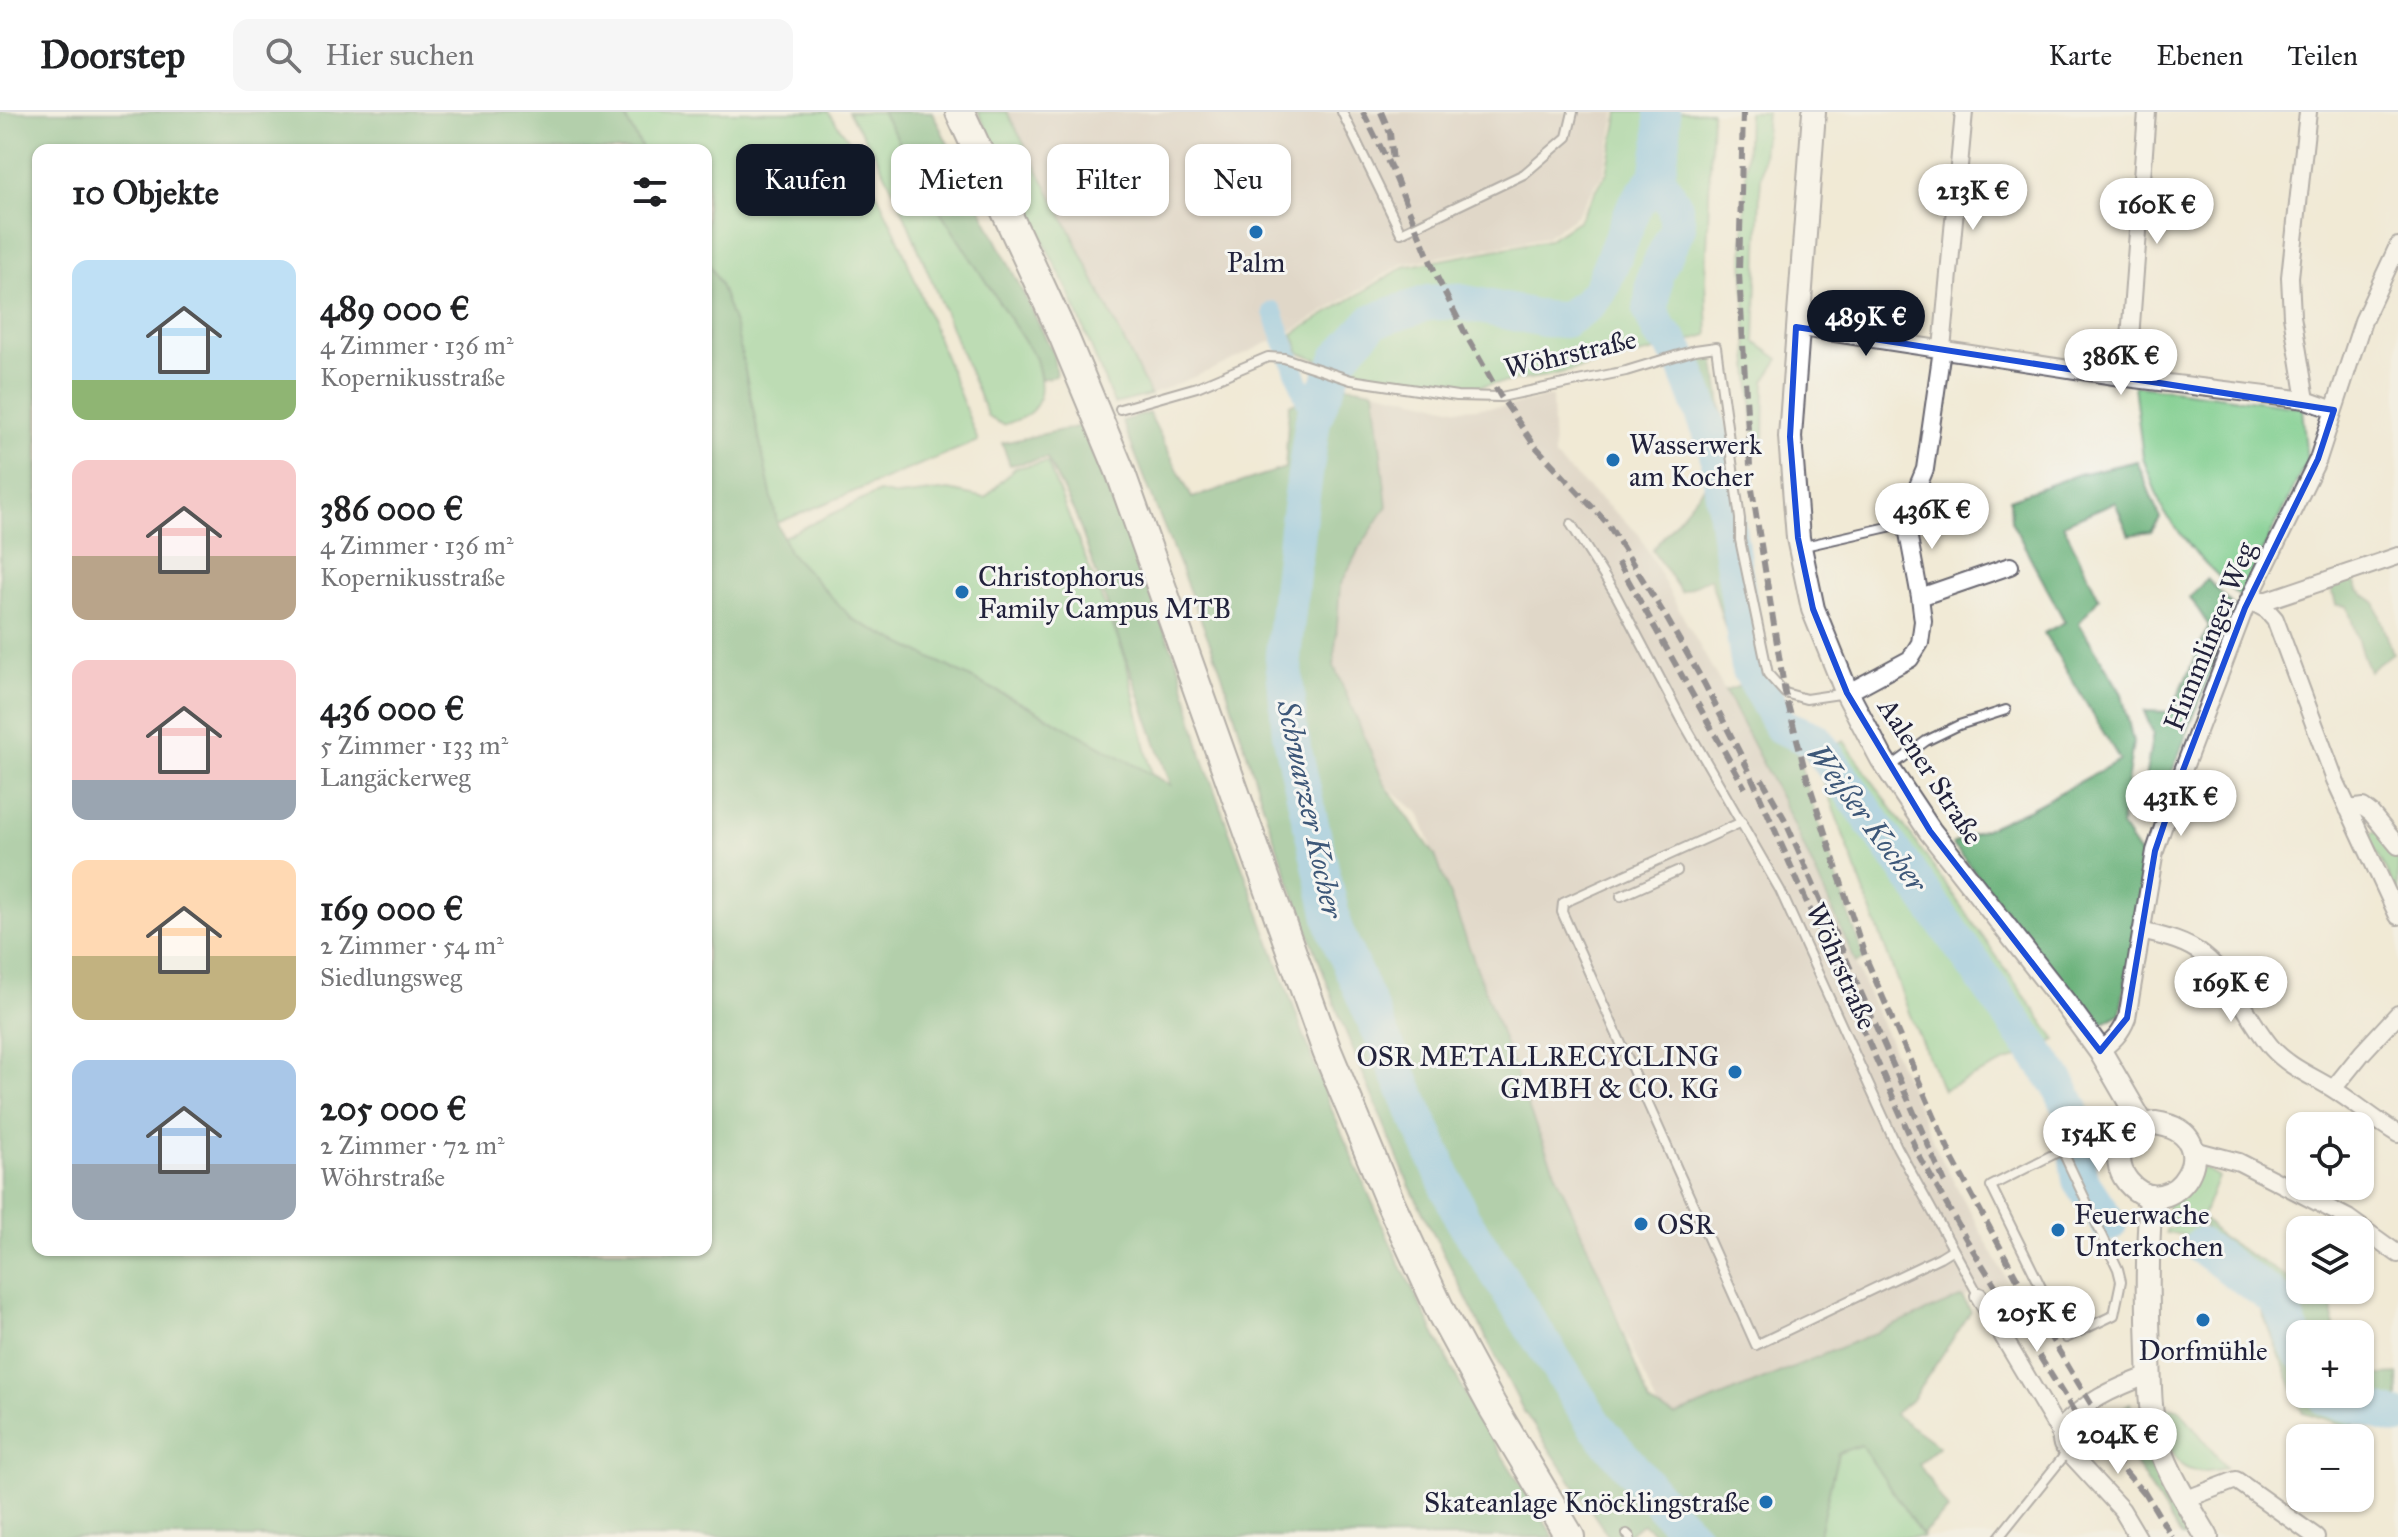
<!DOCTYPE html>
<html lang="de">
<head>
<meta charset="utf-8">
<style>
	:root { --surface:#fff; --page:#f6f6f6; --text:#202124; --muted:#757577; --line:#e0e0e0; --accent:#111827 }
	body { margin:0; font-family:"IM FELL Great Primer",serif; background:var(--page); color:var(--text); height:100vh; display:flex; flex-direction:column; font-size:30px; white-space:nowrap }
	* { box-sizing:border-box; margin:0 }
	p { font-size:26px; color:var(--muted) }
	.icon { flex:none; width:44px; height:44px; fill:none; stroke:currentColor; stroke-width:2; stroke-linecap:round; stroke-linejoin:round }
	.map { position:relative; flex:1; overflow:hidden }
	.side { position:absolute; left:32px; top:32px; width:680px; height:1112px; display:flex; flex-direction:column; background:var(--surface); border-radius:16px; box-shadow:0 2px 6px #0004 }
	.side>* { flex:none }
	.hud { position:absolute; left:736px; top:32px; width:760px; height:72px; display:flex; gap:16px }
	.tools { position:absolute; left:2286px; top:1000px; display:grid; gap:16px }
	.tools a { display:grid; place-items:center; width:88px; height:88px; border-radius:16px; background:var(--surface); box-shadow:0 2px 6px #0004; font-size:40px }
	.price { position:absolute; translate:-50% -68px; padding:0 18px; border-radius:28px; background:#fff; color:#222; font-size:26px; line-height:52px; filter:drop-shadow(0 2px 4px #0008) }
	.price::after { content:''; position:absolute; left:50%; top:48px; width:24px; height:18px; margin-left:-12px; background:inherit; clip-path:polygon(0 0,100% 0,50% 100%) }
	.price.active { background:var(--accent); color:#fff }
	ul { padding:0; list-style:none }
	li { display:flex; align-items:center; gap:24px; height:200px; padding:0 40px }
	li span { display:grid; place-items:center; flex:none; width:224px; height:160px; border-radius:16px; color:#555 }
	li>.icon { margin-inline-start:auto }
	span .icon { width:96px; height:96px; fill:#fffc; stroke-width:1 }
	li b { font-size:34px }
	h2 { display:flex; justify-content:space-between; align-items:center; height:96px; padding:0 40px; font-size:34px }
	.pill { padding:0 28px; border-radius:16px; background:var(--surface); box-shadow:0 2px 6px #0004; font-size:28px; line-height:72px }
	.pill.active { background:var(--accent); color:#fff }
	header { display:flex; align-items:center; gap:48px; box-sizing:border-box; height:112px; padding:0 40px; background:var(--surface); border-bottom:2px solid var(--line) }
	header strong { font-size:38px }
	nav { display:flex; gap:44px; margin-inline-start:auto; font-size:28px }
	.search { width:560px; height:72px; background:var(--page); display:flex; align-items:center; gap:20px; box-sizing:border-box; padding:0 28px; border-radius:16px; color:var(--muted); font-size:30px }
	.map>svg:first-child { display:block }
	.industrial { fill:#cdc2b9 }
	.green { fill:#7fcd8d; stroke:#507864; stroke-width:2 }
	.forest { fill:#67b078; stroke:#44695a; stroke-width:2 }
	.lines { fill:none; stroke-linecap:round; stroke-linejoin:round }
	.canal { stroke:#72bdeb; stroke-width:20 }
	.river { stroke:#72bdeb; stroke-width:36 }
	.lane-casing { stroke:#6a6871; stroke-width:12 }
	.street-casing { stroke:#6a6871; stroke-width:20 }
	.secondary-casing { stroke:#6a6871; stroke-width:26 }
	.highway-casing { stroke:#6a6871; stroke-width:32 }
	.lane { stroke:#fff; stroke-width:8 }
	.street { stroke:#fff; stroke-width:16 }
	.secondary { stroke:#fff; stroke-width:22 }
	.highway { stroke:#fff; stroke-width:28 }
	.rail { stroke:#22223b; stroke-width:6; stroke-dasharray:12 6; stroke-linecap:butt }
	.marked { fill:none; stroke:#1d4ed8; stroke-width:6; stroke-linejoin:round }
	.poi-dot { fill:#1f6fb2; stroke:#f6f6f2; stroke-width:3 }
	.labels { text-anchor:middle; stroke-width:6; stroke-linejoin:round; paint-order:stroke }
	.poi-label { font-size:28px; fill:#22223b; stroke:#f6f6f2; text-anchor:start }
	.street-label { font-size:28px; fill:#22223b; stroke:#f6f6f2 }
	.water-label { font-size:30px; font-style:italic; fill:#3e5879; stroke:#f6f6f2 }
</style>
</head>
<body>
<header>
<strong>Doorstep</strong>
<div class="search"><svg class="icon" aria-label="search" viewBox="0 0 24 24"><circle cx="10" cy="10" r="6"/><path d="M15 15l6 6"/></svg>Hier suchen</div>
<nav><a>Karte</a><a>Ebenen</a><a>Teilen</a></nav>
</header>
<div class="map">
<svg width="2398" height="1425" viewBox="0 0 2398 1425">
	<rect width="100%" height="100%" fill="#f6f6f2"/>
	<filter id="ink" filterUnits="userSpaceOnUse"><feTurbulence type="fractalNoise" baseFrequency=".0125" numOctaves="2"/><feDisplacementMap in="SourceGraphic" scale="16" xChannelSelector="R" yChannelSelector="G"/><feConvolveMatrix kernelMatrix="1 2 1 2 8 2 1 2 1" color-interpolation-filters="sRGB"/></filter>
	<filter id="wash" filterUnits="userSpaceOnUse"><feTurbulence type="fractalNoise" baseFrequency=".006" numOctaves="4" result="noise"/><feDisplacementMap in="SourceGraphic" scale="32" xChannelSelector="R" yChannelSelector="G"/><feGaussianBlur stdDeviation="1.8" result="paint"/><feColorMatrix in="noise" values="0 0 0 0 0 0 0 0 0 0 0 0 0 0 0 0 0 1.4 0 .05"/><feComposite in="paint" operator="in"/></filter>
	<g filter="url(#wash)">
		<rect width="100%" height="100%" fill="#f1ead6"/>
		<!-- industrial -->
		<path class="industrial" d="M 1007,0 L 1616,0 L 1604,60 L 1577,103 L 1546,125 L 1402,152 L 1296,217 L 1218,255 L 1150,283 L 1071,120 Z
			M 1374,278 L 1460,297 L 1507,294 L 1552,284 L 1554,345 L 1639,422 L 1671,483 L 1725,579 L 1790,704 L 1939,1042 L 2007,1168 L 1674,1304 L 1657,1294 L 1533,1008 L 1419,701 L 1384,671 L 1334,554 L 1340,474 L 1359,437 L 1387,394 Z"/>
		<!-- green -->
		<path class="green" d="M 622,0 L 828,0 L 856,37 L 899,128 L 978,329 L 777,411 L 737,221 L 719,170 L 706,147 L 706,38 L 643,38 Z
			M 848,0 L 882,0 L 935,91 L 1036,247 C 1041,266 1046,289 1028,302 C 1022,307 1011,310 1003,313 L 988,305 L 899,90 L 877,45 Z
			M 978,0 L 1007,0 L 1071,120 L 1150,283 L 1114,292 L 1069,180 Z
			M 1619,0 L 1712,0 L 1706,167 L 1708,223 L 1651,240 L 1548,264 L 1460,277 L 1352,260 L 1300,241 L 1293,222 L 1404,155 L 1548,128 L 1579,108 L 1607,60 Z
			M 1748,0 L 1767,0 L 1760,79 L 1755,230 L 1779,247 L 1765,268 L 1764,329 L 1755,329 L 1747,229 L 1743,147 Z
			M 2134,273 L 2302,295 L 2307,349 L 2240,485 L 2200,446 L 2164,401 L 2143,346 Z
			M 1047,350 L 1125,545 L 1152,663 L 1033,597 L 852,507 L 800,452 L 789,440 L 783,425 L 879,380 L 897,384 L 949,378 L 985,386 L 1015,356 Z
			M 1844,629 L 2056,928 L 1943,978 L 1911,906 L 1814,644 Z
			M 2380,717 L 2398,740 L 2398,782 L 2367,723 Z
			M 2201,1054 L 2218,1065 L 2195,1124 L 2166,1121 L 2166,1117 L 2173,1116 L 2173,1097 L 2167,1097 L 2167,1089 Z
			M 2164,1295 L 2179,1297 L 2226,1356 C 2214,1358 2200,1362 2188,1357 C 2167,1348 2165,1314 2164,1295 Z
			M 1861,1332 L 1923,1425 L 1818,1425 L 1838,1341 Z"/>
		<!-- forest -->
		<path class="forest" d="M 0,0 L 622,0 L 643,38 L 38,38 L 38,1138 L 706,1138 L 706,147 L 719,170 L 737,221 L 777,411 L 789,440 L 852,507 L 1033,597 L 1171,673 L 1076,404 L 1047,346 L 1010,353 L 1002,331 L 1081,314 L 1180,556 L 1203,647 L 1329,992 L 1397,1146 L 1473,1298 L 1554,1425 L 0,1425 Z
			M 882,0 L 932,0 L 1053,240 L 1056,264 L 1041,267 L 1036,247 L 935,91 Z
			M 1714,243 L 1737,407 L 1733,413 L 1742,487 L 1753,520 L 1761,557 L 1783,586 L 1804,666 L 1864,847 L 1856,851 L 1790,704 L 1725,579 L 1743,573 L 1710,466 L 1681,480 L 1652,438 L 1715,362 L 1691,247 Z
			M 1338,272 L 1374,278 L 1387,394 L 1359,437 L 1340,474 L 1334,554 L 1384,671 L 1435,743 L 1533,1008 L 1604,1173 L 1650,1292 L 1675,1304 L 1962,1185 L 1971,1200 L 1911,1289 L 1894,1302 L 1939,1334 L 1919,1352 L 1948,1398 L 1922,1423 L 1861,1333 L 1838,1341 L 1818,1425 L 1659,1425 L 1643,1412 L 1623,1425 L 1609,1425 L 1523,1298 L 1410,1075 L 1342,911 L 1273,724 L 1220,556 L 1122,309 L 1149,301 L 1192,386 L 1285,356 L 1289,293 Z
			M 2137,349 L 2160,406 L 2151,420 L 2129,423 L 2115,390 L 2063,412 L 2099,486 L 2079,511 L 2122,582 L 2133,630 L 2121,714 L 2146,751 L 2120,902 L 2098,914 L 1952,732 L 2030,697 L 2120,648 L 2044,521 L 2065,510 L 2011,409 L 2010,387 L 2079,362 Z
			M 2352,465 L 2358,478 L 2375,490 L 2393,541 L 2369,559 C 2359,537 2355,516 2347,494 L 2336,493 L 2331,474 Z
			M 2207,467 L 2235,496 L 2172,660 L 2155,715 L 2139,701 L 2153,621 L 2144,599 L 2171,600 L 2209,514 L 2190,485 Z
			M 2203,1106 L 2221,1125 L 2300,1173 L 2300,1178 L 2309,1178 L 2332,1192 L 2335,1222 L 2300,1222 L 2300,1282 L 2360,1282 L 2360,1264 L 2398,1262 L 2398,1318 L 2357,1310 L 2351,1315 L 2302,1300 L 2259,1192 L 2198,1135 L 2205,1121 Z
			M 2130,1291 L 2148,1350 L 2193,1425 L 2181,1425 L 2107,1306 Z"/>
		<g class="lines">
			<!-- canal -->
			<path class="canal" d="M 1273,200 L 1313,308"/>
			<!-- river -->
			<path class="river" d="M 1662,0 L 1663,26 L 1657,65 L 1635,93 L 1600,178 L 1587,193 L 1565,208 L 1545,207 L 1455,189 L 1428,191 L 1373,209 L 1339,246 L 1313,308 L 1297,417 L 1283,544 L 1290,621 L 1335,818 L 1462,1106 L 1596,1314 L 1674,1406 L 1693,1425
				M 1657,65 L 1675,95 L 1678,115 L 1655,163 L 1651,199 L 1660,220 L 1671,230 L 1685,254 L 1716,335 L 1749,556 L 1781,614 L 1815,628 L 2058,971 L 2071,997 L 2075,1021
				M 2077,1048 L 2080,1068 L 2109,1112
				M 2200,1134 L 2278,1189 L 2300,1240
				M 2324,1282 L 2327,1286 L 2398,1305"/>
		</g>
	</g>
	<g filter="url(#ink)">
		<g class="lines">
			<defs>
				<path id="lane" d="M 1342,0 L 1401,121 L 1524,62 L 1567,25 L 1573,0
					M 1120,297 L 1197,275 L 1268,245 L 1284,246 L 1351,268 L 1457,284 L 1501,285 L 1626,259 L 1695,238 L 1716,235 L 1740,407 L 1740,428 L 1768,562 L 1785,581 L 1806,587 L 1846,581
					M 1571,412 L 1616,483 L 1681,606 L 1780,778 L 1897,1035 L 1979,1184
					M 1800,435 L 1906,411
					M 1889,656 L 1926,629 L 1959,613 L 2006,598
					M 1742,710 L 1563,791 L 1562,800 L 1756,1233 L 1940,1145 L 1953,1137
					M 1621,784 L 1677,759
					M 2062,1038 L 2118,1157 L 2121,1169 L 2114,1203 L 2066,1226 L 1991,1074 L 2062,1038 L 2083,1031 L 2116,1049
					M 1627,1422 L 1630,1425
					M 1999,1425 L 2068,1339"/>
				<path id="street" d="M 2308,0 L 2290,165 L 2292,204 L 2306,288 L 2334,298
					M 1796,215 L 2127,266 L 2306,288
					M 2127,266 L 2147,0
					M 1920,485 L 2010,454
					M 2249,488 L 2267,498 L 2275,507 L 2335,668 L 2398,804
					M 2250,488 L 2268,488 L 2398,444
					M 1847,581 L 1910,547 L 1920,531 L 1923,509 L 1920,485 L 1905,405 L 1925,357 L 1942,237 L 1964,0
					M 2348,697 L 2363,695 L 2371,701 L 2398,734
					M 2141,819 C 2162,824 2186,829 2203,843 C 2234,867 2247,907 2272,936 C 2289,955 2312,964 2333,977 C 2355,991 2375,1008 2398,1022
					M 2100,939 C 2113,929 2121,922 2127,906 L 2155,739 L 2177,674 L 2245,496 L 2318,347 L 2363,209 L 2398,134
					M 2333,977 L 2362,941 L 2398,902
					M 2194,1038 L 2239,1050 L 2348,1106 L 2398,1142
					M 1979,1184 L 2059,1319 L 2062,1333 L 2122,1398 L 2138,1425
					M 2059,1319 C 2080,1291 2117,1275 2150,1263
					M 2184,1388 L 2236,1368 L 2316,1425"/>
				<path id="secondary" d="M 1814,0 L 1790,325 L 1798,426 L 1813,497 L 1847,581 L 1882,647 L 1930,719 L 2068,895 L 2100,939 L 2143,1013
					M 2155,1011 C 2235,1022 2171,1121 2128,1070 C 2107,1044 2127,1017 2155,1011 Z
					M 2151,1084 C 2147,1137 2147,1189 2149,1242 C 2150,1266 2149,1292 2154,1315 C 2163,1355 2187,1391 2207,1425"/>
				<path id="highway" d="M 960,0 L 1064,225 L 1120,359 L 1327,939 L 1390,1090 L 1442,1202 L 1491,1292 L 1570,1425"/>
			</defs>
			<!-- lane casing -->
			<use href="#lane" class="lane-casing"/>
			<!-- street casing -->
			<use href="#street" class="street-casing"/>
			<!-- secondary casing -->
			<use href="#secondary" class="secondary-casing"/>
			<!-- highway casing -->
			<use href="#highway" class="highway-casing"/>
			<!-- lane -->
			<use href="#lane" class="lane"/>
			<!-- street -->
			<use href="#street" class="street"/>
			<!-- secondary -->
			<use href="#secondary" class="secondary"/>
			<!-- highway -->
			<use href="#highway" class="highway"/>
			<!-- rail -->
			<path class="rail" d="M 1363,0 L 1394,62 L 1437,165 L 1466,223 L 1501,285 L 1535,334 L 1608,412 L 1666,505 L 1704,571 L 1748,657 L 1918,1042 L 1966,1127 L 2075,1301 L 2147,1385
				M 1381,0 L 1390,21 L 1393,50
				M 1743,0 L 1739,161 L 1751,371 L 1785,581 L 1806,662 L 1865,844 L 1953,1048 L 2033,1196 L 2120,1340
				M 1618,450 L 1745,676
				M 1762,667 L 1784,706 L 1945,1071
				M 2143,1377 L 2172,1425"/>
		</g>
	</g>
	<!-- marked area -->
	<path d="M0 0H2398V1425H0ZM 1796,215 L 2334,298 L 2318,347 L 2245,496 L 2177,674 L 2155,739 L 2127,906 L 2100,939 L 1930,719 L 1847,581 L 1813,497 L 1798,426 L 1790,325 Z" fill="#f1ead6" fill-opacity=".55" fill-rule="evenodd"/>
	<path class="marked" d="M 1796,215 L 2334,298 L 2318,347 L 2245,496 L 2177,674 L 2155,739 L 2127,906 L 2100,939 L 1930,719 L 1847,581 L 1813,497 L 1798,426 L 1790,325 Z"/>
	<!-- markers -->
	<g class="poi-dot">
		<circle cx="1256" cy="120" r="8"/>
		<circle cx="1613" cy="348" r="8"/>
		<circle cx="962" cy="480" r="8"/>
		<circle cx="1735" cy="960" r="8"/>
		<circle cx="1641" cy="1112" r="8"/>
		<circle cx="2058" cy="1118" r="8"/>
		<circle cx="2203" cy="1208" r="8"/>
		<circle cx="1766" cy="1390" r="8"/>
	</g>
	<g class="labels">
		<!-- poi labels -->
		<g class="poi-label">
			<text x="1256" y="160" text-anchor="middle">Palm</text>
			<text x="1629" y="342">Wasserwerk<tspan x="1629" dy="32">am Kocher</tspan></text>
			<text x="978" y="474">Christophorus<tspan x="978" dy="32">Family Campus MTB</tspan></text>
			<text x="1719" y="954" text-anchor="end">OSR METALLRECYCLING<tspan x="1719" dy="32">GMBH &amp; CO. KG</tspan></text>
			<text x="2074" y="1112">Feuerwache<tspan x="2074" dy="32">Unterkochen</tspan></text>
			<text x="1657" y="1122">OSR</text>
			<text x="2203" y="1248" text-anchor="middle">Dorfmühle</text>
			<text x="1750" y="1400" text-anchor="end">Skateanlage Knöcklingstraße</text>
		</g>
		<!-- street labels -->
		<g class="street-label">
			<text transform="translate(1570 241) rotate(-13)" y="10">Wöhrstraße</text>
			<text transform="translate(2209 524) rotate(-68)" y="10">Himmlinger Weg</text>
			<text transform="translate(1931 659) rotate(57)" y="10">Aalener Straße</text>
			<text transform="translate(1842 854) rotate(66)" y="10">Wöhrstraße</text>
		</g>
		<!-- water labels -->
		<g class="water-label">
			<text transform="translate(1310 697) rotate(78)" y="10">Schwarzer Kocher</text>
			<text transform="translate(1867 706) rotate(53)" y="10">Weißer Kocher</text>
		</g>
	</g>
</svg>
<div class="tools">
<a><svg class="icon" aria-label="locate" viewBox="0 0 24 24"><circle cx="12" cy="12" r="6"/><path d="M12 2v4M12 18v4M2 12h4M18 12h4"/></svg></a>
<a><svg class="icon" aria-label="layers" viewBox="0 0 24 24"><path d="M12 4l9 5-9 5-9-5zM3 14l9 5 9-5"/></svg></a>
<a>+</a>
<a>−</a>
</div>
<b class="price" style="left:1973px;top:120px">213K €</b>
<b class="price" style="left:2157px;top:134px">160K €</b>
<b class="price active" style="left:1866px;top:246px">489K €</b>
<b class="price" style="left:2121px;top:285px">386K €</b>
<b class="price" style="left:1932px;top:439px">436K €</b>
<b class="price" style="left:2181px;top:726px">431K €</b>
<b class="price" style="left:2231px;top:912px">169K €</b>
<b class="price" style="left:2099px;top:1062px">154K €</b>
<b class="price" style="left:2037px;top:1242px">205K €</b>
<b class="price" style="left:2118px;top:1364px">204K €</b>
<div class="hud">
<a class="pill active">Kaufen</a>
<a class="pill">Mieten</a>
<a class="pill">Filter</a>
<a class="pill">Neu</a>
</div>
<section class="side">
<h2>10 Objekte<svg class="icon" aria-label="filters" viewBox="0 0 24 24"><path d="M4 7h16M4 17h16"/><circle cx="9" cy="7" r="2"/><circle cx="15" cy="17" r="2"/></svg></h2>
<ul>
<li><span style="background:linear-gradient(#bfe0f5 75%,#8fb573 0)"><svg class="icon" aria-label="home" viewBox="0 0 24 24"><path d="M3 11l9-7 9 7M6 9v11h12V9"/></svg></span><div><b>489 000 €</b><p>4 Zimmer · 136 m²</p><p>Kopernikusstraße</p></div></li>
<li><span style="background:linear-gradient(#f6c9c9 60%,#b9a48a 0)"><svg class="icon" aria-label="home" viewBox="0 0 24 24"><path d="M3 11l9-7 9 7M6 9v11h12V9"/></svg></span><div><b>386 000 €</b><p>4 Zimmer · 136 m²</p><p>Kopernikusstraße</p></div></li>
<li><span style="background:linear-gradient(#f6c9c9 75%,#9aa5b1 0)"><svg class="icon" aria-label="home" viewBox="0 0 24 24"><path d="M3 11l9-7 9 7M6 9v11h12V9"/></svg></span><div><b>436 000 €</b><p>5 Zimmer · 133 m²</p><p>Langäckerweg</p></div></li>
<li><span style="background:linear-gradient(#ffd9b3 60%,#c2b280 0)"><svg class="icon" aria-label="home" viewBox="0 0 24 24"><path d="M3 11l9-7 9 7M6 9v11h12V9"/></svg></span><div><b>169 000 €</b><p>2 Zimmer · 54 m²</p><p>Siedlungsweg</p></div></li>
<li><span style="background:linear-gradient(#a9c7e8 65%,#9aa5b1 0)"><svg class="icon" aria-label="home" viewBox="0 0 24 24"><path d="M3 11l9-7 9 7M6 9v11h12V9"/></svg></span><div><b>205 000 €</b><p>2 Zimmer · 72 m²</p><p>Wöhrstraße</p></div></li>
</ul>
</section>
</div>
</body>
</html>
